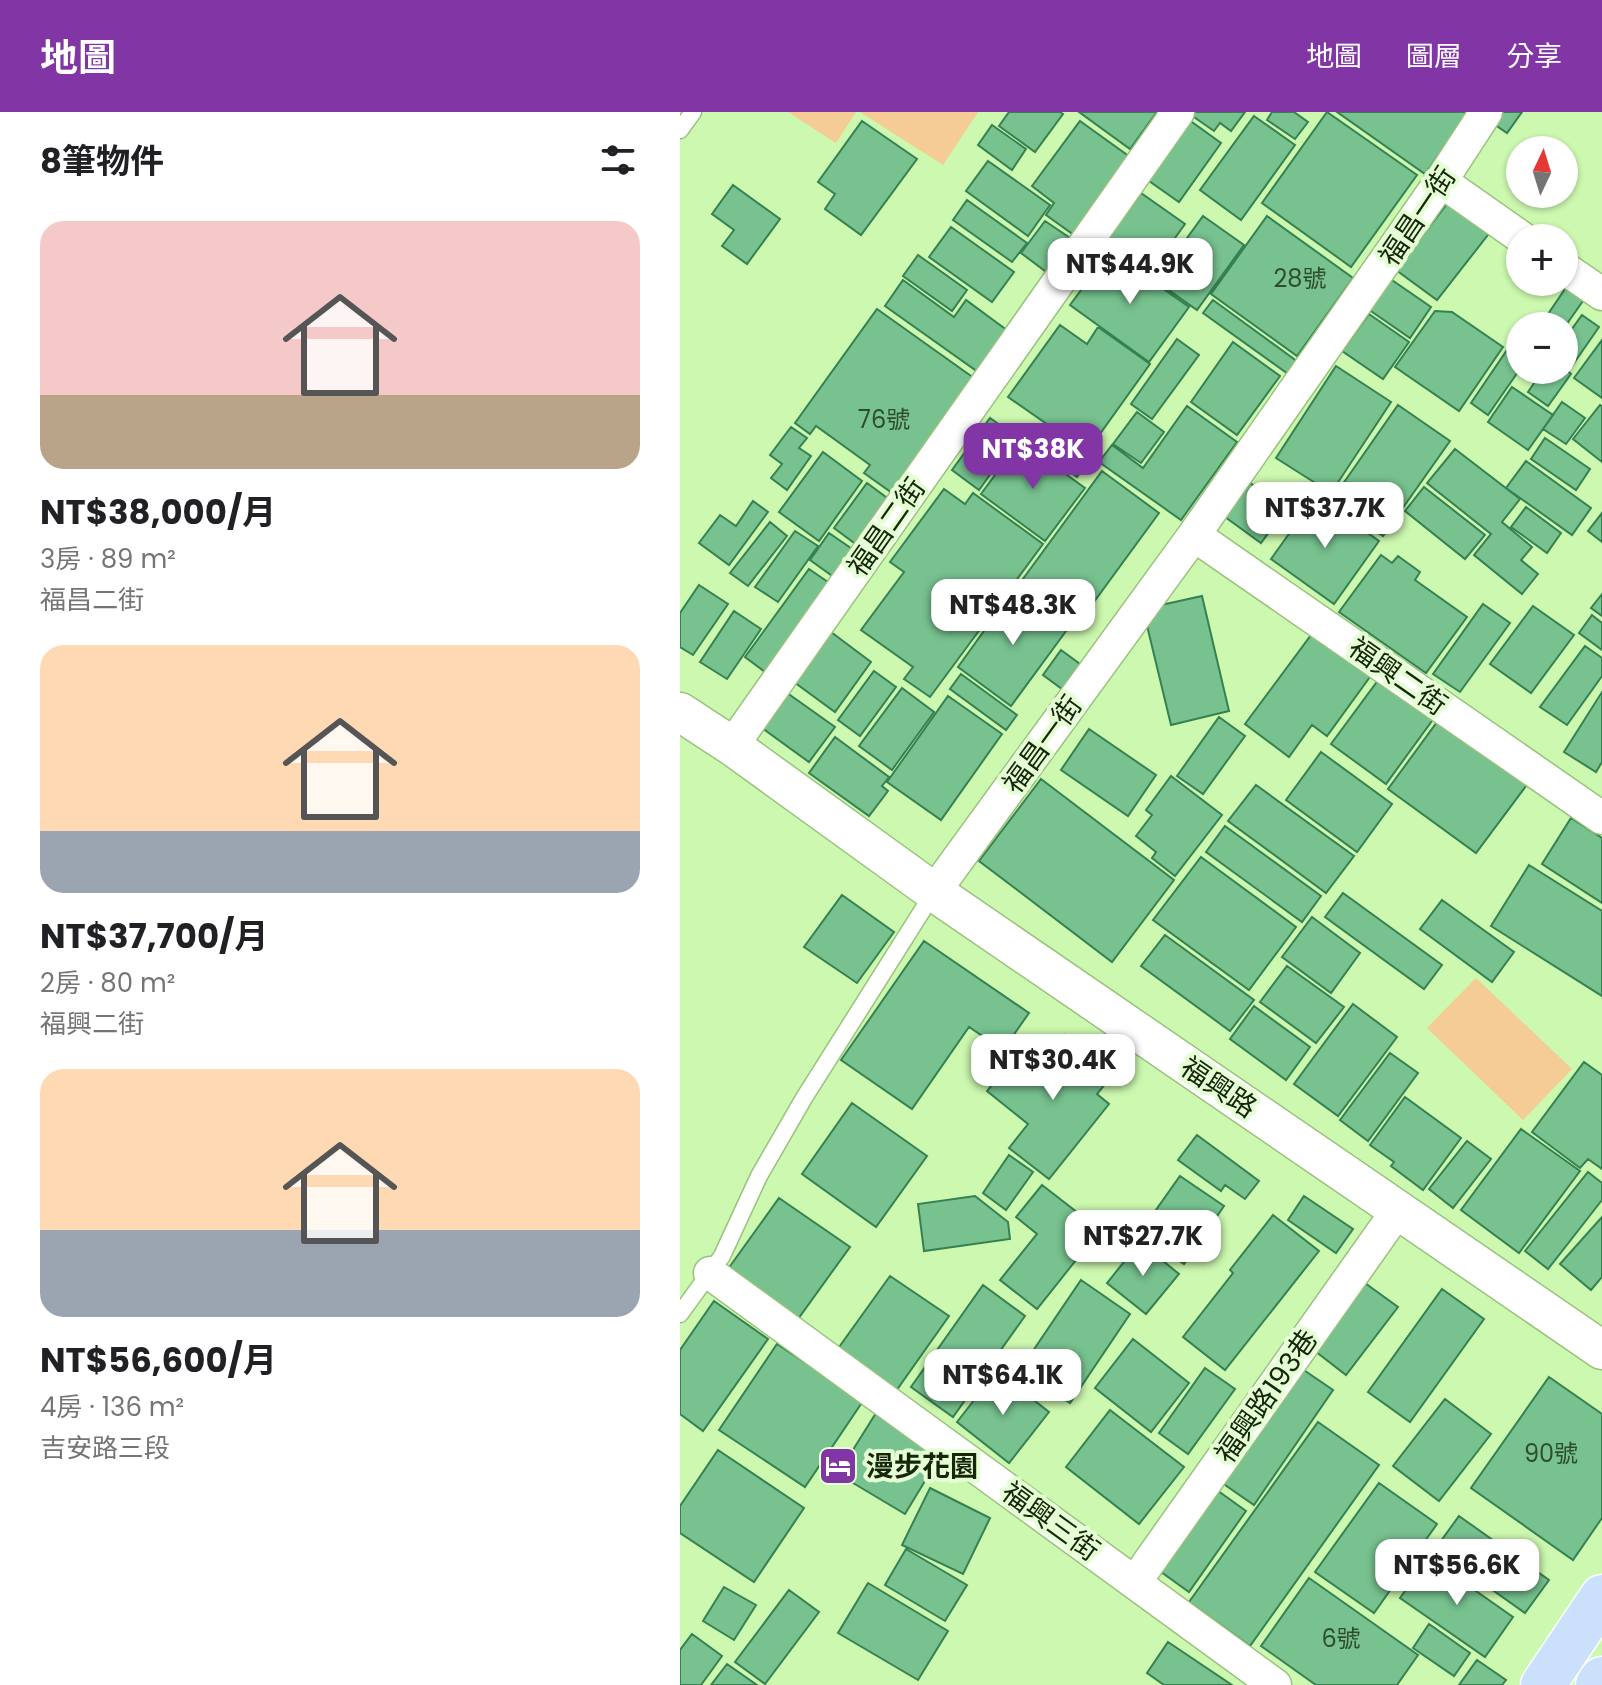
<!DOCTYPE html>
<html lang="zh-TW">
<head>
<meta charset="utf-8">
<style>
	:root { --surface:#fff; --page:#f6f6f6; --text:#202124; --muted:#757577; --accent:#8235a5 }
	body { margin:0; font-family:Poppins,"Noto Sans TC",sans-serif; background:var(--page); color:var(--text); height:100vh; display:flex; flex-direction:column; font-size:30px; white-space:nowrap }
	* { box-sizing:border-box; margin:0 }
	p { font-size:26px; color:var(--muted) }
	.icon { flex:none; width:44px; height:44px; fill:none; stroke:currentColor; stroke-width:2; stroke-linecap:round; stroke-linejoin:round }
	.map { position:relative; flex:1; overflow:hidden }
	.details { display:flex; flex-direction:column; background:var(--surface); width:680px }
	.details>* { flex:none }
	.needle { width:52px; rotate:4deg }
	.controls { position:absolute; left:826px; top:24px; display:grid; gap:16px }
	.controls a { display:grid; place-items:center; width:72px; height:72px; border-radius:50%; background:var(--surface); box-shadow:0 2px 6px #0004; font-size:40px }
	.price { position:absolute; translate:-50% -68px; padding:0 18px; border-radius:16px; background:#fff; color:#222; font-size:26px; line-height:52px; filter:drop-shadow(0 2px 4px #0008) }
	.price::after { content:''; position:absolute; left:50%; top:48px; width:24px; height:18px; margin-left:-12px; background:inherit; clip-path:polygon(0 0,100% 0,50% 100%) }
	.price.on { background:var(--accent); color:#fff }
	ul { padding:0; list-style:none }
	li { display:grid; align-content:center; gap:16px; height:424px; padding:0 40px }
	li span { display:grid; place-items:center; height:248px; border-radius:24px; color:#555 }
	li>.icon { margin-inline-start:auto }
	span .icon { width:144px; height:144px; fill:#fffc; stroke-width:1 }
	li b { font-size:34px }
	h2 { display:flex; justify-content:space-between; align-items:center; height:96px; padding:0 40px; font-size:34px }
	header { display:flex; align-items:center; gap:48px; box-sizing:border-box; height:112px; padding:0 40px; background:var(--accent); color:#fff }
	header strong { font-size:38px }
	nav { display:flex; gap:44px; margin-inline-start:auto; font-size:28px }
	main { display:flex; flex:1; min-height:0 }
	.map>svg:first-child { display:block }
	.green { fill:#f5cb96 }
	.building { fill:#77c28f; stroke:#368151; stroke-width:2 }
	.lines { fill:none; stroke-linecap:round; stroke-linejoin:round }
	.service-casing { stroke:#99c27c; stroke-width:19 }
	.minor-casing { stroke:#99c27c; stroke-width:35 }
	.tertiary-casing { stroke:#99c27c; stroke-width:41 }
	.primary-casing { stroke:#fff; stroke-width:47 }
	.service { stroke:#fff; stroke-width:16 }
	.minor { stroke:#fff; stroke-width:32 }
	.tertiary { stroke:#fff; stroke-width:38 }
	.primary { stroke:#cbe0fa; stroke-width:44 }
	.labels { text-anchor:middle; stroke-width:8; stroke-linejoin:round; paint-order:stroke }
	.number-label { font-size:24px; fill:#2f4d2b }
	.street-label { font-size:28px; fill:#17260a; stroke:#e4ffd4 }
	.poi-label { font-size:28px; font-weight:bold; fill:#17260a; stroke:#e4ffd4; text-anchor:start }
</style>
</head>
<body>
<header>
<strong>地圖</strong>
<nav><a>地圖</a><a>圖層</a><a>分享</a></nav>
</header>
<main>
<section class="details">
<h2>8筆物件<svg class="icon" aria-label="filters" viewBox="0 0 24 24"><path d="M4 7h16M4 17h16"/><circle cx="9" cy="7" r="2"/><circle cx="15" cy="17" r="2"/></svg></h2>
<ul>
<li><span style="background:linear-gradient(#f6c9c9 70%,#b9a48a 0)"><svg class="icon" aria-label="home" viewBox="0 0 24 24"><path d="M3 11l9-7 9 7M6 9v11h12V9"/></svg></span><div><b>NT$38,000/月</b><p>3房 · 89 m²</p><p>福昌二街</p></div></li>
<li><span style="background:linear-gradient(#ffd9b3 75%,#9aa5b1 0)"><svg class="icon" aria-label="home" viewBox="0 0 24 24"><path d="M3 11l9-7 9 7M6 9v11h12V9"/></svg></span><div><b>NT$37,700/月</b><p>2房 · 80 m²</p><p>福興二街</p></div></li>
<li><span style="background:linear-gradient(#ffd9b3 65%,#9aa5b1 0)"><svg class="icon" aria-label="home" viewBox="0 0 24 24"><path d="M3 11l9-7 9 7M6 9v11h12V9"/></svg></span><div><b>NT$56,600/月</b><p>4房 · 136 m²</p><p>吉安路三段</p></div></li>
</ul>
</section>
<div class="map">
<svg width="922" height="1573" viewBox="0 0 922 1573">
	<rect width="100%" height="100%" fill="#ccf8af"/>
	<!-- green -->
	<path class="green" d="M 108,0 L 176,0 L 156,31 Z
		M 180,0 L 298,0 L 263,53 Z
		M 796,866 L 892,957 L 843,1008 L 747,916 Z"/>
	<!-- building -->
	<path class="building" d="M 329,0 L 380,0 L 383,2 L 355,40 L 319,14 Z
		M 399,0 L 477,0 L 450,37 Z
		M 513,0 L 565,0 L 551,19 L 540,11 L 534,19 L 511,3 Z
		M 592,0 L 614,0 L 628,10 L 615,27 L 587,8 Z
		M 647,0 L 737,63 L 671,155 L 582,91 Z
		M 657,0 L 789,0 L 745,62 Z
		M 818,0 L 842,0 L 827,21 L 811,10 Z
		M 574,4 L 615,33 L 561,108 L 520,78 Z
		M 505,5 L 541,31 L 499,90 L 462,64 Z
		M 182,9 L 237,47 L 181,123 L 145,97 L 155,82 L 138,70 Z
		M 400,9 L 450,45 L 394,123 L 366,103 L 374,91 L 352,74 Z
		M 312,13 L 346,37 L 332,58 L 298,33 Z
		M 308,49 L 370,93 L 348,124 L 286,79 Z
		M 53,73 L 100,107 L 67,152 L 42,134 L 54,118 L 32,102 Z
		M 461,81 L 505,112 L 470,161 L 426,129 Z
		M 287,88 L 347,131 L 332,150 L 273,108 Z
		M 770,88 L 811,119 L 757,188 L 716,158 Z
		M 523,104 L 564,133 L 517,198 L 476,169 Z
		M 587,104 L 673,166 L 617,244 L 531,182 Z
		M 365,109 L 393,128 L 369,162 L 341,141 Z
		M 271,115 L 334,160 L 312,190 L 249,145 Z
		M 430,139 L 509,195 L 469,250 L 390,193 Z
		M 238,143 L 287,178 L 272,199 L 223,164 Z
		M 709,166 L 751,195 L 730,226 L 688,197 Z
		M 223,168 L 274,205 L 286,188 L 328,219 L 298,260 L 205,194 Z
		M 887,174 L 905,186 L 884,216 L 860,214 Z
		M 533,188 L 618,250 L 608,262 L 523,201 Z
		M 197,197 L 298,269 L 215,383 L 184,361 L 190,353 L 136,314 L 130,322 L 115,311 Z
		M 755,199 L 772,200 L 823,235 L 779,299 L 715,255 Z
		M 689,202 L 729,230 L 703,267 L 662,239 Z
		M 902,203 L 919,215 L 892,254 L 884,249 L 884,228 Z
		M 380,213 L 407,232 L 418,215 L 470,252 L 407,340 L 328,285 Z
		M 497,227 L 519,243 L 472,307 L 451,292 Z
		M 922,228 L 922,286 L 894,266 Z
		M 553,230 L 600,264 L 557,323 L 511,290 Z
		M 827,238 L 840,247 L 840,257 L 808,303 L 791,291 Z
		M 656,254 L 711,290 L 651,381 L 596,346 Z
		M 884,256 L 891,262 L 868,294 L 848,280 L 863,258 Z
		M 832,275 L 873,303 L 848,338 L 808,310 Z
		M 882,290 L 905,306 L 886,332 L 863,317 Z
		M 718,293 L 770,329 L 703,424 L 651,389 Z
		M 920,293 L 922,294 L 922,350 L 893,327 Z
		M 507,294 L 557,330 L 501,408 L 419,350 L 432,333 L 463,356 Z
		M 457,300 L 484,320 L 461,351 L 433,332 Z
		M 310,306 L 337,325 L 299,378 L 272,358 Z
		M 111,315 L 127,326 L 119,336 L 131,344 L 107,378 L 91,366 L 102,352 L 90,343 Z
		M 363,319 L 407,351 L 397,365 L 352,333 Z
		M 865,326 L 910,357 L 896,378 L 851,347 Z
		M 340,329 L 405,376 L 365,429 L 301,382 Z
		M 775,337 L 840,387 L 822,410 L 852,435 L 841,448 L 858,462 L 842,482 L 794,443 L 811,422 L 747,371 Z
		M 143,340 L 182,369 L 139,429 L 99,400 Z
		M 846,349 L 911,396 L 892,423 L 826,376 Z
		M 422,359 L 479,401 L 397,513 L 340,471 Z
		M 566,368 L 606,397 L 581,431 L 541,402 Z
		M 187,371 L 214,391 L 181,436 L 154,416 Z
		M 744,375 L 805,423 L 785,447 L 725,399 Z
		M 264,377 L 285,392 L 293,381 L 363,432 L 250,585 L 224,567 L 233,555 L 181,518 L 224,460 L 210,450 Z
		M 636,384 L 699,429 L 654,492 L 591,447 Z
		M 73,389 L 88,400 L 49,453 L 19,431 L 40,403 L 56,414 Z
		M 846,395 L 881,421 L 867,441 L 831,415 Z
		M 922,401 L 922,430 L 908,419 Z
		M 90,410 L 107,424 L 68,474 L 50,461 Z
		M 115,419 L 138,434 L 98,490 L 75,475 Z
		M 149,421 L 178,441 L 158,468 L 130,448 Z
		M 701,443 L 712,451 L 718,444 L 740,460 L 735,468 L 787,505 L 746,561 L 659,500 Z
		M 129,457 L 158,477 L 93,566 L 65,545 Z
		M 19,473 L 48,492 L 13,543 L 0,535 L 0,501 Z
		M 335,476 L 389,515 L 331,594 L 278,555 Z
		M 922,482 L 922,504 L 911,496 Z
		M 522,484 L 549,599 L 491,613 L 463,497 Z
		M 803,492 L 830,511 L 780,580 L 753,562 Z
		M 853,494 L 894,523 L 851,581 L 810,552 Z
		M 54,499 L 81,517 L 47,567 L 20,550 Z
		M 912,503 L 922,511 L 922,538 L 899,521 Z
		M 637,515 L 695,558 L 647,624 L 632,613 L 609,645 L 565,612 Z
		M 151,520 L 191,550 L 155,600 L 114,570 Z
		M 905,534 L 922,546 L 922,564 L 887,613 L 860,595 Z
		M 381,538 L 400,552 L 382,577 L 363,563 Z
		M 194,559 L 216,575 L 180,624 L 158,608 Z
		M 281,562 L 337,603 L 326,618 L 270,577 Z
		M 702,563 L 757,602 L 706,672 L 651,632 Z
		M 222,576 L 254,600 L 212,658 L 179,634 Z
		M 103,578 L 155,615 L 129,650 L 78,613 Z
		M 922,580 L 922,650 L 916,660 L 884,640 Z
		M 268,584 L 322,622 L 261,708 L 207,670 Z
		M 539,605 L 565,624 L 523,682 L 497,664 Z
		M 760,606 L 849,670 L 796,741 L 708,677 Z
		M 409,617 L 476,663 L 448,704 L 381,658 Z
		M 155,625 L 209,665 L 202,674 L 208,679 L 189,704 L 129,661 Z
		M 641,640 L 712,692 L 677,740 L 606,688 Z
		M 491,664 L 542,703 L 495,764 L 472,746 L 476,740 L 456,724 L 472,703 L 466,698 Z
		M 361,667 L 494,768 L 432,850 L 299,749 Z
		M 576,673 L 674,744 L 646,781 L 548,709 Z
		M 891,706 L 922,726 L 922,791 L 862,752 Z
		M 545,714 L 641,784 L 622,810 L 526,740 Z
		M 521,745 L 616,815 L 569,878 L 473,808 Z
		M 849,753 L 922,799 L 922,884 L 811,814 Z
		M 663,781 L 762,853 L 744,877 L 645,805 Z
		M 162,783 L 214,820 L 177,871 L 124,835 Z
		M 762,788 L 834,840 L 812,870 L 740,817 Z
		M 632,805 L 680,841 L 651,881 L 602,845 Z
		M 485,823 L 574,888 L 550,919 L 461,854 Z
		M 244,829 L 349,901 L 323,938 L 289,915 L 232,997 L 161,948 Z
		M 607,854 L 664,895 L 636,931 L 580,890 Z
		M 673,892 L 717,925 L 658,1004 L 614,972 Z
		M 574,894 L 630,935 L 606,968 L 550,927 Z
		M 385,923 L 434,961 L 417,982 L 429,992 L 369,1067 L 329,1036 L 348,1012 L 307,979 L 338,941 L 358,956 Z
		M 710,941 L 738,961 L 688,1029 L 660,1008 Z
		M 904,950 L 922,963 L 922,1057 L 908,1047 L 900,1056 L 852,1020 Z
		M 725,985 L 781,1026 L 743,1078 L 711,1054 L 714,1050 L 690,1033 Z
		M 172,991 L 247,1044 L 196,1115 L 122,1062 Z
		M 841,1017 L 900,1059 L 839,1141 L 781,1098 Z
		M 517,1023 L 579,1069 L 565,1087 L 545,1073 L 541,1079 L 498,1048 Z
		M 787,1029 L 811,1047 L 773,1096 L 749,1077 Z
		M 329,1043 L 353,1060 L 326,1098 L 303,1081 Z
		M 908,1060 L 922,1071 L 922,1088 L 868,1157 L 845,1139 Z
		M 500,1064 L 544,1094 L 504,1152 L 459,1122 Z
		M 362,1073 L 420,1118 L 357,1197 L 320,1168 L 357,1122 L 336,1105 Z
		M 295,1084 L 328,1110 L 330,1127 L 244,1139 L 238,1092 Z
		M 624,1084 L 673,1117 L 656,1141 L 608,1108 Z
		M 99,1086 L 170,1135 L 118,1207 L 48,1157 Z
		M 593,1103 L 639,1139 L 545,1258 L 503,1225 L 553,1161 L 550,1158 Z
		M 922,1105 L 922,1165 L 911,1178 L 880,1152 Z
		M 460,1130 L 499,1162 L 466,1202 L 427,1171 Z
		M 210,1164 L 269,1204 L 216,1279 L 157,1238 Z
		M 678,1166 L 718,1195 L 666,1263 L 626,1232 Z
		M 401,1168 L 450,1202 L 390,1291 L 340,1258 Z
		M 303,1173 L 345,1204 L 273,1305 L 231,1275 Z
		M 762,1177 L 804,1207 L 730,1310 L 688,1280 Z
		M 34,1189 L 88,1227 L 23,1319 L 0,1302 L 0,1238 Z
		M 453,1227 L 509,1271 L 471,1320 L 415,1276 Z
		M 97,1232 L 183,1289 L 125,1375 L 39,1318 Z
		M 615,1252 L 653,1278 L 574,1393 L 535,1366 Z
		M 525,1256 L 555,1277 L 508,1342 L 479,1321 Z
		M 317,1259 L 369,1300 L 329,1351 L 277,1310 Z
		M 869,1265 L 922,1302 L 922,1406 L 893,1448 L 791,1376 Z
		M 765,1287 L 811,1322 L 759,1389 L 713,1354 Z
		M 199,1296 L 265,1336 L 225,1402 L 158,1362 Z
		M 430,1298 L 504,1355 L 459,1412 L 386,1355 Z
		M 638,1310 L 699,1353 L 570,1534 L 509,1490 Z
		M 38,1338 L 124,1396 L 74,1470 L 0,1421 L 0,1394 Z
		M 699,1371 L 757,1412 L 694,1501 L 635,1460 Z
		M 250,1376 L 310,1406 L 283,1462 L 222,1433 Z
		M 534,1376 L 566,1399 L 509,1480 L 477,1457 Z
		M 779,1404 L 869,1468 L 845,1501 L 755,1437 Z
		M 226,1437 L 287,1473 L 265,1509 L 205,1473 Z
		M 749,1446 L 833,1505 L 805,1545 L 720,1486 Z
		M 629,1466 L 738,1543 L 717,1573 L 636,1573 L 581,1534 Z
		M 188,1471 L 268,1519 L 238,1568 L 158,1521 Z
		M 44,1475 L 76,1493 L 54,1528 L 23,1509 Z
		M 109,1478 L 139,1500 L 85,1572 L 55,1550 Z
		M 749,1512 L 790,1541 L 774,1564 L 733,1536 Z
		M 12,1522 L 42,1544 L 21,1573 L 0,1573 L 0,1538 Z
		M 488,1530 L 552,1573 L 484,1573 L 467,1561 Z
		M 797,1548 L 826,1568 L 822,1573 L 779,1573 Z
		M 47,1552 L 77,1573 L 31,1573 Z"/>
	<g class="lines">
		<defs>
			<path id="service" d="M 0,18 L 13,0
				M 0,1202 L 42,1144 L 79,1064 L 124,986 L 254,780"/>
			<path id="minor" d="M 761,69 L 842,126
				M 884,156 L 922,182
				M 514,423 L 922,706
				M 52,634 L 498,0
				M 254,780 L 514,423 L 761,69 L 806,0
				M 30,1161 L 595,1573
				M 455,1470 L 718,1098"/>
			<path id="tertiary" d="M 0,600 L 52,634 L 254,780 L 922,1238"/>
			<path id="primary" d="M 863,1573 L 922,1485
				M 918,1573 L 922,1567"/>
		</defs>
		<!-- service casing -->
		<use href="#service" class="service-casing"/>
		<!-- minor casing -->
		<use href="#minor" class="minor-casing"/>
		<!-- tertiary casing -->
		<use href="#tertiary" class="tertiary-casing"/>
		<!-- primary casing -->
		<use href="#primary" class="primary-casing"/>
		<!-- service -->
		<use href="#service" class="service"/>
		<!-- minor -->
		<use href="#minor" class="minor"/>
		<!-- tertiary -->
		<use href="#tertiary" class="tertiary"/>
		<!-- primary -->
		<use href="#primary" class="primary"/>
	</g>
	<!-- icons -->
	<defs>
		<symbol id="hotel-square" viewBox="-11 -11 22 22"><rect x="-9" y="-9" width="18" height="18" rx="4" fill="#8235a5" stroke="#e4ffd4"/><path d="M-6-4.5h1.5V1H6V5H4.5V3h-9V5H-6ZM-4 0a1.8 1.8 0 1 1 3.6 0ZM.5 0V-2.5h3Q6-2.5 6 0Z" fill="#fff"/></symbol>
	</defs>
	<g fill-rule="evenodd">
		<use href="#hotel-square" x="136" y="1332" width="44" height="44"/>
	</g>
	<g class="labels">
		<!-- number labels -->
		<g class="number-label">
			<text x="620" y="175">28號</text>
			<text x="204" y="316">76號</text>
			<text x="871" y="1350">90號</text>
			<text x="661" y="1535">6號</text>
		</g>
		<!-- street labels -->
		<g class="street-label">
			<text transform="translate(737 104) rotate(-56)" y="10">福昌一街</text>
			<text transform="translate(206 415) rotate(-55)" y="10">福昌二街</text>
			<text transform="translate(718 564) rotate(35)" y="10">福興二街</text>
			<text transform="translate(362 632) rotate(-54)" y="10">福昌一街</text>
			<text transform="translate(539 975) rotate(34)" y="10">福興路</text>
			<text transform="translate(586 1284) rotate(-55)" y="10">福興路193巷</text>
			<text transform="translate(371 1409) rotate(36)" y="10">福興三街</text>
		</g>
		<!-- poi labels -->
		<g class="poi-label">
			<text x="186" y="1364">漫步花園</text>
		</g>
	</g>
</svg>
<div class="controls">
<a><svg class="needle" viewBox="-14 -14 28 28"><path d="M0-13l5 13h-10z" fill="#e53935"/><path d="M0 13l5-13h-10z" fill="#757577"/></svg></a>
<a>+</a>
<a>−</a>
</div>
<b class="price" style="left:450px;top:194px">NT$44.9K</b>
<b class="price on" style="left:353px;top:379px">NT$38K</b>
<b class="price" style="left:645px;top:438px">NT$37.7K</b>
<b class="price" style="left:333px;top:535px">NT$48.3K</b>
<b class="price" style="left:373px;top:990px">NT$30.4K</b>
<b class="price" style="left:463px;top:1166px">NT$27.7K</b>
<b class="price" style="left:323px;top:1305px">NT$64.1K</b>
<b class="price" style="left:777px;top:1495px">NT$56.6K</b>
</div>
</main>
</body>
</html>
